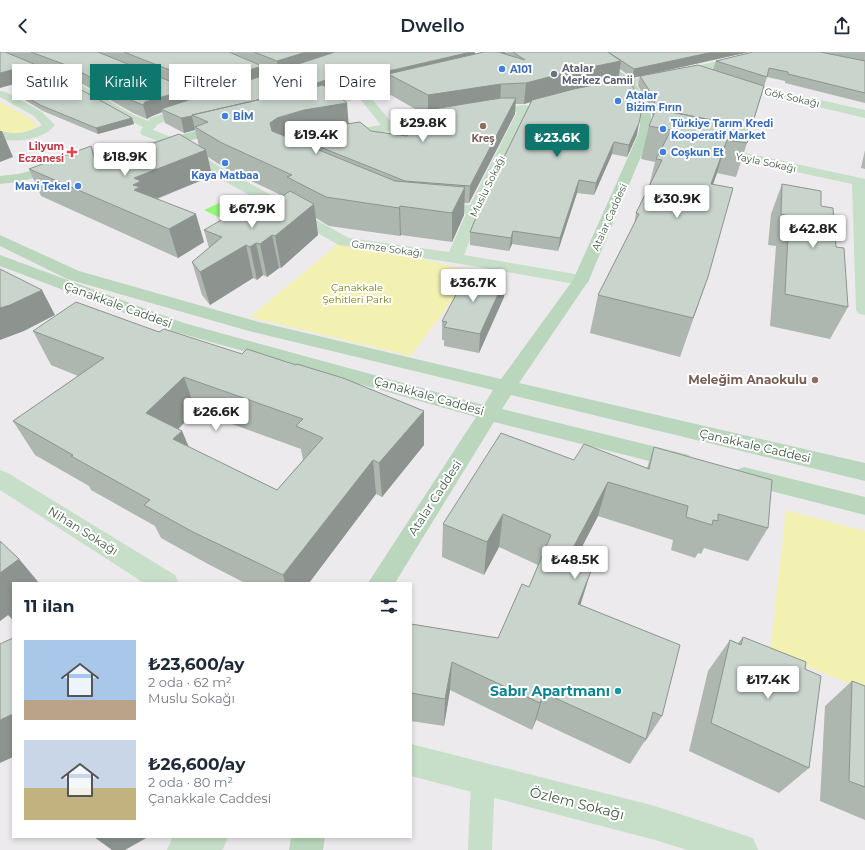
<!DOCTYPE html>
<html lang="tr">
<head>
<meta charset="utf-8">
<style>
	:root { --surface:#fff; --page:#f2f2f3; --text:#1f2937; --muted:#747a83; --accent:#0f766e }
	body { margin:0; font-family:Montserrat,sans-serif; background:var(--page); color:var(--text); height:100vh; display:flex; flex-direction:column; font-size:15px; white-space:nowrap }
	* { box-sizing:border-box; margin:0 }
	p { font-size:13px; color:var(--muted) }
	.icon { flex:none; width:22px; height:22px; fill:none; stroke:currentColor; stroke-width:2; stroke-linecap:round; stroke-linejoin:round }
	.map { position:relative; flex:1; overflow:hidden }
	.drawer { position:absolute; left:12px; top:530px; width:400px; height:256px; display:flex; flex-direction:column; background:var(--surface); border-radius:0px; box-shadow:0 2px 6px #0003 }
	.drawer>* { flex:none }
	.top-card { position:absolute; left:12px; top:12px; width:400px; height:36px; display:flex; gap:8px }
	.price { position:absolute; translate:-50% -34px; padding:0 9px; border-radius:4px; background:#fff; color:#222; font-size:13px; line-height:26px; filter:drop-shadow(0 1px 2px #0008) }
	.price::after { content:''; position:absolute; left:50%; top:24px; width:12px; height:9px; margin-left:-6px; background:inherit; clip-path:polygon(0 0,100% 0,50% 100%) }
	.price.on { background:var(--accent); color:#fff }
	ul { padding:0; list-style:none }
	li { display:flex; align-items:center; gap:12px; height:100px; padding:0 12px }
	li span { display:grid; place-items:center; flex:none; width:112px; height:80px; border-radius:0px; color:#555 }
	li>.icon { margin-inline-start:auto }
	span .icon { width:48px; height:48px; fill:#fffc; stroke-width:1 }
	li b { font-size:17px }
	h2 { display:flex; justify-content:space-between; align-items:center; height:48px; padding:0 12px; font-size:17px }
	.pill { padding:0 14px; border-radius:0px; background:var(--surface); box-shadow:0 2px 6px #0003; font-size:14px; line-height:36px }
	.pill.on { background:var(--accent); color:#fff }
	header { display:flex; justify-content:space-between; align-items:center; height:52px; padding:0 12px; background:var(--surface); font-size:18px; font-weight:600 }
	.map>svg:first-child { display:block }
	.green { fill:#f3f1b2 }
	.water { fill:#94f679 }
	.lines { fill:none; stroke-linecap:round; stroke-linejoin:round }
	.lane { fill:#c7dec8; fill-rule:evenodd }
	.street { fill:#c7dec8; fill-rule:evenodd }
	.secondary { fill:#bad7bd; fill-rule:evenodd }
	.wall { fill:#adb6af; fill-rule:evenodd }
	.shaded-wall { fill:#8d948f }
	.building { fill:#c9d4cc; stroke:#8d948f; fill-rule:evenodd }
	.shop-dot { fill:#3f7fe0; stroke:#fff; stroke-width:1.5 }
	.worship-dot { fill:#6b7280; stroke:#fff; stroke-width:1.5 }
	.education-dot { fill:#8d6e63; stroke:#fff; stroke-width:1.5 }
	.health-dot { fill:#e0444e; stroke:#fff; stroke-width:1.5 }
	.culture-dot { fill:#0f9aa8; stroke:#fff; stroke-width:1.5 }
	.labels { text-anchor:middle; stroke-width:4; stroke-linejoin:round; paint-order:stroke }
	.far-worship-label { font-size:10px; font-weight:bold; fill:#5b616d; stroke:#fff; text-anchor:start }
	.far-shop-label { font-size:10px; font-weight:bold; fill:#366cbe; stroke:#fff; text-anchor:start }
	.far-street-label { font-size:10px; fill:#425a43; stroke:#fff }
	.far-education-label { font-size:10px; font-weight:bold; fill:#785e54; stroke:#fff }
	.far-health-label { font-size:10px; font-weight:bold; fill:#be3a42; stroke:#fff; text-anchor:end }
	.far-park-label { font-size:10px; fill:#747c0c; stroke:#fff }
	.street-label { font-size:12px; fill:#425a43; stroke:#fff }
	.education-label { font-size:12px; font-weight:bold; fill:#785e54; stroke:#fff; text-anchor:end }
	.near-culture-label { font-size:14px; font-weight:bold; fill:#0d838f; stroke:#fff; text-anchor:end }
	.near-street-label { font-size:14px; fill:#425a43; stroke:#fff }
</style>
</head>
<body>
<header><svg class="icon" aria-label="back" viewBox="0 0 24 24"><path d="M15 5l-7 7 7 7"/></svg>Dwello<svg class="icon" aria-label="share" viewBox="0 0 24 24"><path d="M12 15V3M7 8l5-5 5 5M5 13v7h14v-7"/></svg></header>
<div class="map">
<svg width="865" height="798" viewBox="0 0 865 798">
	<rect width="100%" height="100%" fill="#edeaee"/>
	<!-- green -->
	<path class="green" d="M 0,50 L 28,65 L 36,72 L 36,75 C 23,82 14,82 0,81 Z
		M 344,187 L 473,220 L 411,304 L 250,265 Z
		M 786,458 L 865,479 L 865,638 L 770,599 Z"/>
	<!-- water -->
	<path class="water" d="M 230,146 L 243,152 L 218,165 L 204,158 Z"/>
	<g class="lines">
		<!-- lane -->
		<path class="lane" d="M 483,715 L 491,719 L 495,727 L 492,798 L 468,798 L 471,727 L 475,719 Z"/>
		<!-- street -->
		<path class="street" d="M 0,0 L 78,31 L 132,62 L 148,69 L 150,66 L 187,54 L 195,54 L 197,56 L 195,58 L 158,72 L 153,78 L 174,86 L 220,115 L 349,186 L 449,200 L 466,162 L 430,158 L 428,155 L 430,152 L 435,151 L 470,153 L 517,60 L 485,63 L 481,62 L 479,60 L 481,58 L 485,57 L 525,53 L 529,54 L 531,56 L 482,158 L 464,203 L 581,223 L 587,224 L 589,228 L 587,232 L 581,233 L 455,211 L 339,193 L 210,121 L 166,92 L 142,83 L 140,80 L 143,75 L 124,66 L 70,35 L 0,7 Z
			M 756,0 L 774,0 L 772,2 L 679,24 L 605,38 L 600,35 L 605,32 L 679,18 Z
			M 734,27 L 757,34 L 865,58 L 865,66 L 754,40 L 730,32 L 729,30 Z
			M 0,39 L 6,40 L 42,60 L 55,73 C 44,88 16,91 0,87 L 0,79 C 15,83 29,81 42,73 L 34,64 L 0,45 Z
			M 362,39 L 366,40 L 392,71 L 446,62 L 450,63 L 452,66 L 450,69 L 446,70 L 340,87 L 336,86 L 334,83 L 336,80 L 381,73 L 356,42 Z
			M 714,94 L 865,127 L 865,263 L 859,262 L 856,258 L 852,132 L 709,101 L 708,98 L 709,95 Z
			M 0,418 L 8,421 L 175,523 L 179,531 L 144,531 L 0,438 Z
			M 411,692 L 655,754 L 753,786 L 758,798 L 687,798 L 655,788 L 411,724 Z
			M 174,785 L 228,785 L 223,797 L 221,798 L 167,798 L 172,786 Z"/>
		<!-- secondary -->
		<path class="secondary" d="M 581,0 L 592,0 L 634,29 L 650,56 L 652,72 L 650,83 L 589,228 L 519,331 L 865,411 L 865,429 L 511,343 L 502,357 L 681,401 L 689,403 L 692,409 L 689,415 L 681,417 L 494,370 L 395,531 L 368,531 L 476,365 L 172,279 L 0,214 L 0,203 L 184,271 L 484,353 L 493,338 L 249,279 L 67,227 L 0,194 L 0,183 L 79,219 L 259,270 L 501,327 L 573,228 L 638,83 L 640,72 L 638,56 L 626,33 Z
			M 417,26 L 421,27 L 422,29 L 421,31 L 312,58 L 308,57 L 306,55 L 308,53 Z
			M 225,72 L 229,73 L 231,76 L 229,79 L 18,130 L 0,132 L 0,124 L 18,122 Z
			M 744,415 L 865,445 L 865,463 L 736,430 L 733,424 L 736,418 Z
			M 291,785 L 325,785 L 323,798 L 289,798 Z"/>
	</g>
	<!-- wall -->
	<path class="wall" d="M 0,0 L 475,0 L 475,2 L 484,0 L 749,0 L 632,26 L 620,17 L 618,28 L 637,83 L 627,105 L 612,102 L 594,143 L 577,141 L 558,199 L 512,192 L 509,199 L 470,193 L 470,180 L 532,49 L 524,52 L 515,52 L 515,62 L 469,151 L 464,151 L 464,163 L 452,190 L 401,183 L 400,184 L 329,174 L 316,166 L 318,183 L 281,216 L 279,216 L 267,225 L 263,223 L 257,228 L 253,226 L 210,253 L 202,243 L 192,210 L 209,196 L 204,178 L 245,169 L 283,144 L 228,118 L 208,105 L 212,124 L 157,147 L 204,190 L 178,206 L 41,144 L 29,117 L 97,112 L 199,94 L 195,78 L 184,81 L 165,71 L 162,60 L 150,65 L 147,67 L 133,61 L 79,30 L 34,12 L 39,25 ZM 263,16 L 273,20 L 264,23 ZM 364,28 L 377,35 L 389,32 L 389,42 L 424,62 L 407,84 L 371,79 L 349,72 L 332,39 ZM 189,38 L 203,43 L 192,47 Z
		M 753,0 L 865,0 L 865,51 L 785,31 L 785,29 L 767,25 L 747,91 L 736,125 L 717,121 L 713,133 L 708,225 L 680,305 L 590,281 L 598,243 L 634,173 L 636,161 L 649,134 L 655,110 L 641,107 L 649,74 L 653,66 L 651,56 L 638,34 L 640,24 L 713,17 L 716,9 Z
		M 12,36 L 132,66 L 134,72 L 98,82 L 43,59 L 15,42 Z
		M 865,98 L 865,117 L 861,116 Z
		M 782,132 L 821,154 L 836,195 L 848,255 L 830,287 L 770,274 L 776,194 L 768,193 L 771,162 Z
		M 504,245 L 479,301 L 444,294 L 444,288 L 442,288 L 442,269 Z
		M 33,279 L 424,393 L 382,445 L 376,442 L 309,531 L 245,531 L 208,512 L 161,486 L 155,474 L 91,438 L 89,434 L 35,403 L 13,369 L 78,324 L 51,313 ZM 196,359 L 301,397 L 303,408 L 277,438 L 189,395 L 182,379 L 178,377 Z
		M 654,395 L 768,476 L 748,509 L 704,496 L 701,502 L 698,501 L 695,506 L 671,498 L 673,488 L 598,464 L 573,512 L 580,552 L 662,664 L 645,690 L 644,690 L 630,712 L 536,668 L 532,678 L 450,638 L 444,674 L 411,669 L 411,572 L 498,586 L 529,535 L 538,513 L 499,495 L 484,523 L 442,505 L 443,472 L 574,408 L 647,416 Z
		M 0,489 L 19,507 L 39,531 L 13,531 L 13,567 L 12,567 L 8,563 L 0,569 Z
		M 743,585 L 805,617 L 809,716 L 779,741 L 689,699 L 708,619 L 730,588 L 738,591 Z
		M 852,629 L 865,634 L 865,768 L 820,749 L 825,654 Z"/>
	<!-- shaded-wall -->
	<path class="shaded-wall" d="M 306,0 L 345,0 L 279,22 L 277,9 Z
		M 471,0 L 475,0 L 475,12 L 388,22 L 389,32 L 377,35 L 376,22 Z
		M 495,0 L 505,0 L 505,5 Z
		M 713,0 L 749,0 L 632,26 L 634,17 Z
		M 621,9 L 618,29 L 570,39 L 524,52 L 526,31 L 572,19 Z
		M 34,12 L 39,25 L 0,36 L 0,21 Z
		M 262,14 L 265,27 L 208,45 L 205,32 Z
		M 363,15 L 364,28 L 316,45 L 311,33 Z
		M 501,32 L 500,53 L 428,64 L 428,43 Z
		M 189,37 L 193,51 L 161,57 L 162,60 L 150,65 L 147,67 L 143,53 L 145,50 Z
		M 516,46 L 515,62 L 469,151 L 470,134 Z
		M 347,51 L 349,76 L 290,83 L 290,89 L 275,97 L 270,71 L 277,66 L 304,58 Z
		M 192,64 L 195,78 L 184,81 L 181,66 Z
		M 132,66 L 134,72 L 98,82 L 96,76 Z
		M 639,71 L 637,83 L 627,105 L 629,93 Z
		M 0,79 L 2,79 L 13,105 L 0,110 Z
		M 727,88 L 717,121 L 700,168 L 711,132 Z
		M 614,90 L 612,102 L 594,143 L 596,131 Z
		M 91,94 L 100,120 L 96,112 Z
		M 206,98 L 212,124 L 148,150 L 134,138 L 133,133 L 134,126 Z
		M 579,128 L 577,141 L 558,199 L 560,186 Z
		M 465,135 L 464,163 L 452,190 L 452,161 Z
		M 314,152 L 318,183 L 281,216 L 275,184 Z
		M 400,154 L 401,183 L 400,184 L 399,156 Z
		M 196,162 L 204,190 L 178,206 L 169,177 Z
		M 513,179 L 512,192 L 509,199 L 511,186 Z
		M 272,183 L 279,216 L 267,225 L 260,192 Z
		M 256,191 L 263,223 L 257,228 L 250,195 Z
		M 246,193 L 253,226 L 210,253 L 200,220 Z
		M 505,227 L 504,245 L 479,301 L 480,282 Z
		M 42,238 L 55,263 L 24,279 L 0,288 L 0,256 Z
		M 184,325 L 196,359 L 160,395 L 146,361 Z
		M 424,359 L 424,393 L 382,445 L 379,411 Z
		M 182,379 L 196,413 L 173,387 Z
		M 373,408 L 376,442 L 309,531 L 285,531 L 283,523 Z
		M 608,430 L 598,464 L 558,541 L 566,509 Z
		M 503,462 L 499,495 L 484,523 L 487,490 Z
		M 19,507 L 39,531 L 13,531 L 13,567 L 12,567 L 0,554 L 0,521 Z
		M 591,519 L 581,551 L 569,582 L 578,552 Z
		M 0,554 L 8,563 L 0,569 Z
		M 452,610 L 450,638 L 444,674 L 445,647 Z
		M 544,641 L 536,668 L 532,678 L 540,651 Z
		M 13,662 L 13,705 L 0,711 L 0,668 Z
		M 94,785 L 148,785 L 125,798 L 112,798 Z"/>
	<!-- building -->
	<path class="building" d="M 0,0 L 5,0 L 34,12 L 0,21 Z
		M 31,0 L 98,0 L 189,37 L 145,50 L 143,53 L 128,47 L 74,16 Z
		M 124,0 L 229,0 L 262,14 L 205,32 Z
		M 254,0 L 306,0 L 277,9 Z
		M 335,0 L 471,0 L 376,22 L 363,15 L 311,33 L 314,35 L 192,63 L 192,64 L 181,66 L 161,57 Z
		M 484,0 L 498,0 L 525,8 L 513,0 L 608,0 L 621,9 L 572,19 L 526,31 L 501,32 L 428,43 L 388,22 Z
		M 608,0 L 713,0 L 634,17 Z
		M 753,0 L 820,0 L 865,9 L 865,41 L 788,22 L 788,20 L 769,16 L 767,25 L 716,9 Z
		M 698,13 L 764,34 L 751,76 L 656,57 L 655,59 L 654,46 L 640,24 Z
		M 52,25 L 67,30 L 132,66 L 96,76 L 40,53 L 12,36 Z
		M 628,26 L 639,46 L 641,61 L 639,71 L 629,93 L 614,90 L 596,131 L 579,128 L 560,186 L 513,179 L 511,186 L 470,180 L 484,146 L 532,48 L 574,37 Z
		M 323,33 L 347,51 L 304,58 L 277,66 L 270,71 L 272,79 L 395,129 L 465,135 L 452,161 L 400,154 L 399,156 L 326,145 L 287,125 L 292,123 L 222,91 L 195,75 L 208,70 L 192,63 Z
		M 501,46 L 516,46 L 470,134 L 405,129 L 290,83 L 299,79 L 360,70 L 371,79 L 407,84 L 427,58 Z
		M 656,57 L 752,76 L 747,91 L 727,88 L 711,132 L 733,136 L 708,225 L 693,266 L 598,243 L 639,162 L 636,161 L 662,108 L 656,107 L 671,78 L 649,74 Z
		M 179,82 L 206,98 L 134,126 L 141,129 L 133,133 L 140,135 L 134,138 L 196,162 L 169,177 L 29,117 L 91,94 L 96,112 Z
		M 782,132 L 821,139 L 821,154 L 833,156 L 836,195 L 844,196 L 848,255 L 785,242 L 789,164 L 781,162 Z
		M 290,139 L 314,152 L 275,184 L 272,183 L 260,192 L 256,191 L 250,195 L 246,193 L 200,220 L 192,210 L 222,185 L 204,178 L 230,163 L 245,169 Z
		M 0,217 L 42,238 L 10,253 L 0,256 Z
		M 468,220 L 505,227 L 480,282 L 444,275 L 447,270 L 442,269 Z
		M 76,250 L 159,280 L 164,277 L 242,302 L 247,297 L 296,313 L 297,312 L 343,326 L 424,359 L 379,411 L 373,408 L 283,523 L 193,480 L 144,453 L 150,448 L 71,404 L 73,403 L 13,369 L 104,306 L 33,279 ZM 184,325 L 303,367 L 296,374 L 323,386 L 277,438 L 173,387 L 182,379 L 146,361 Z
		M 501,381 L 574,408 L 584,392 L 649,417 L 654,395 L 772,428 L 768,476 L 718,462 L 718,469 L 713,468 L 712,473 L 686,465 L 688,454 L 608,430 L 566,509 L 591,519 L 578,552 L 680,593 L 662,664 L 653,660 L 646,687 L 544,641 L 540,651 L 452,610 L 445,647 L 411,641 L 411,572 L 498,586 L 522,532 L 529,535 L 551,483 L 503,462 L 487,490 L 443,472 Z
		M 0,489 L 19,507 L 0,521 Z
		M 743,585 L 806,610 L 805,617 L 821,624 L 809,716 L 711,671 L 730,588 L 741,593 Z
		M 13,586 L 13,662 L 0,668 L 0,592 Z
		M 852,629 L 865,634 L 865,735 L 849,729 Z"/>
	<!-- markers -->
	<g class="shop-dot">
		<circle cx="502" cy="17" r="4"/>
		<circle cx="618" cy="49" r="4"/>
		<circle cx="225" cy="64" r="4"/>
		<circle cx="663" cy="77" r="4"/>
		<circle cx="663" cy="100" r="4"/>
		<circle cx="225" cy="111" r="4"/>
		<circle cx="78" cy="134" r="4"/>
	</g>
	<circle class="worship-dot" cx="554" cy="22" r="4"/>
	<g class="education-dot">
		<circle cx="483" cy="74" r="4"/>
		<circle cx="815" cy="328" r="4"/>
	</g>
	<path class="health-dot" d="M70 94h4v4h4v4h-4v4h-4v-4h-4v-4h4z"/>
	<circle class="culture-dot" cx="618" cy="639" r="4"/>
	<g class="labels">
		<!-- far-worship labels -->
		<g class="far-worship-label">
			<text x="562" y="20">Atalar<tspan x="562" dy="12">Merkez Camii</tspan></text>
		</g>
		<!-- far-shop labels -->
		<g class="far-shop-label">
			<text x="510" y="21">A101</text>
			<text x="626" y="47">Atalar<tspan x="626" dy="12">Bizim Fırın</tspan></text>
			<text x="233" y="68">BİM</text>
			<text x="671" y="75">Türkiye Tarım Kredi<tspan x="671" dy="12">Kooperatif Market</tspan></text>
			<text x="671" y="104">Coşkun Et</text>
			<text x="225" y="127" text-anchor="middle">Kaya Matbaa</text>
			<text x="70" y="138" text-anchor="end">Mavi Tekel</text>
		</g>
		<!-- far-street labels -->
		<g class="far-street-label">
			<text transform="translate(792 45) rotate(13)" y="4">Gök Sokağı</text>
			<text transform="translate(766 110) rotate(12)" y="4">Yayla Sokağı</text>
			<text transform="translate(487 134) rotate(-64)" y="4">Muslu Sokağı</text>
			<text transform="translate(609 165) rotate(-66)" y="4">Atalar Caddesi</text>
			<text transform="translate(387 196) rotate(8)" y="4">Gamze Sokağı</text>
		</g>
		<!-- far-education labels -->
		<g class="far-education-label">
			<text x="483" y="90">Kreş</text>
		</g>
		<!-- far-health labels -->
		<g class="far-health-label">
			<text x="64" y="98">Lilyum<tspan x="64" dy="12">Eczanesi</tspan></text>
		</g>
		<!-- far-park labels -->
		<g class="far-park-label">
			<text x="357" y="239">Çanakkale<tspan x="357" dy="12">Şehitleri Parkı</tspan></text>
		</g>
		<!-- street labels -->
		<g class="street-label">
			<text transform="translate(118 253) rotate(20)" y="4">Çanakkale Caddesi</text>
			<text transform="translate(429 344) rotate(16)" y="4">Çanakkale Caddesi</text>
			<text transform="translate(755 394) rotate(13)" y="4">Çanakkale Caddesi</text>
			<text transform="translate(435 446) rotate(-57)" y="4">Atalar Caddesi</text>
			<text transform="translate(83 479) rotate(32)" y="4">Nihan Sokağı</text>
		</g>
		<!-- education labels -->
		<g class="education-label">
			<text x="807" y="332">Meleğim Anaokulu</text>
		</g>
		<!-- near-culture labels -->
		<g class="near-culture-label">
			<text x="610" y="644">Sabır Apartmanı</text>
		</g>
		<!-- near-street labels -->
		<g class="near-street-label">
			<text transform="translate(577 751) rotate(14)" y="5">Özlem Sokağı</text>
		</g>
	</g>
</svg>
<b class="price" style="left:423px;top:91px">₺29.8K</b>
<b class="price" style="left:316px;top:103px">₺19.4K</b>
<b class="price on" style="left:557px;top:106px">₺23.6K</b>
<b class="price" style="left:125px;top:125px">₺18.9K</b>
<b class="price" style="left:677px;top:167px">₺30.9K</b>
<b class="price" style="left:252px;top:177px">₺67.9K</b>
<b class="price" style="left:813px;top:197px">₺42.8K</b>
<b class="price" style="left:473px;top:251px">₺36.7K</b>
<b class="price" style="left:216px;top:380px">₺26.6K</b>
<b class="price" style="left:575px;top:528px">₺48.5K</b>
<b class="price" style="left:768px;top:648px">₺17.4K</b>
<div class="top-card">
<a class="pill">Satılık</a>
<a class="pill on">Kiralık</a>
<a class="pill">Filtreler</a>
<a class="pill">Yeni</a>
<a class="pill">Daire</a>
</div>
<section class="drawer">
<h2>11 ilan<svg class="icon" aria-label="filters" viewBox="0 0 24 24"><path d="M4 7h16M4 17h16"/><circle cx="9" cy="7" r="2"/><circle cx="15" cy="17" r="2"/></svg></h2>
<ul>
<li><span style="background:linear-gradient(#a9c7e8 75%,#b9a48a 0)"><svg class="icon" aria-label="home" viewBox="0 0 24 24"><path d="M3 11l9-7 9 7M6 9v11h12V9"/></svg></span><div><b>₺23,600/ay</b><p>2 oda · 62 m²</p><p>Muslu Sokağı</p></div></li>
<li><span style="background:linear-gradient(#c9d6e8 60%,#c2b280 0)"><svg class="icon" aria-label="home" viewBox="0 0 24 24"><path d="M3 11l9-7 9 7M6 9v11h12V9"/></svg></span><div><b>₺26,600/ay</b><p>2 oda · 80 m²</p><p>Çanakkale Caddesi</p></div></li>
</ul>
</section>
</div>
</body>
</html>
